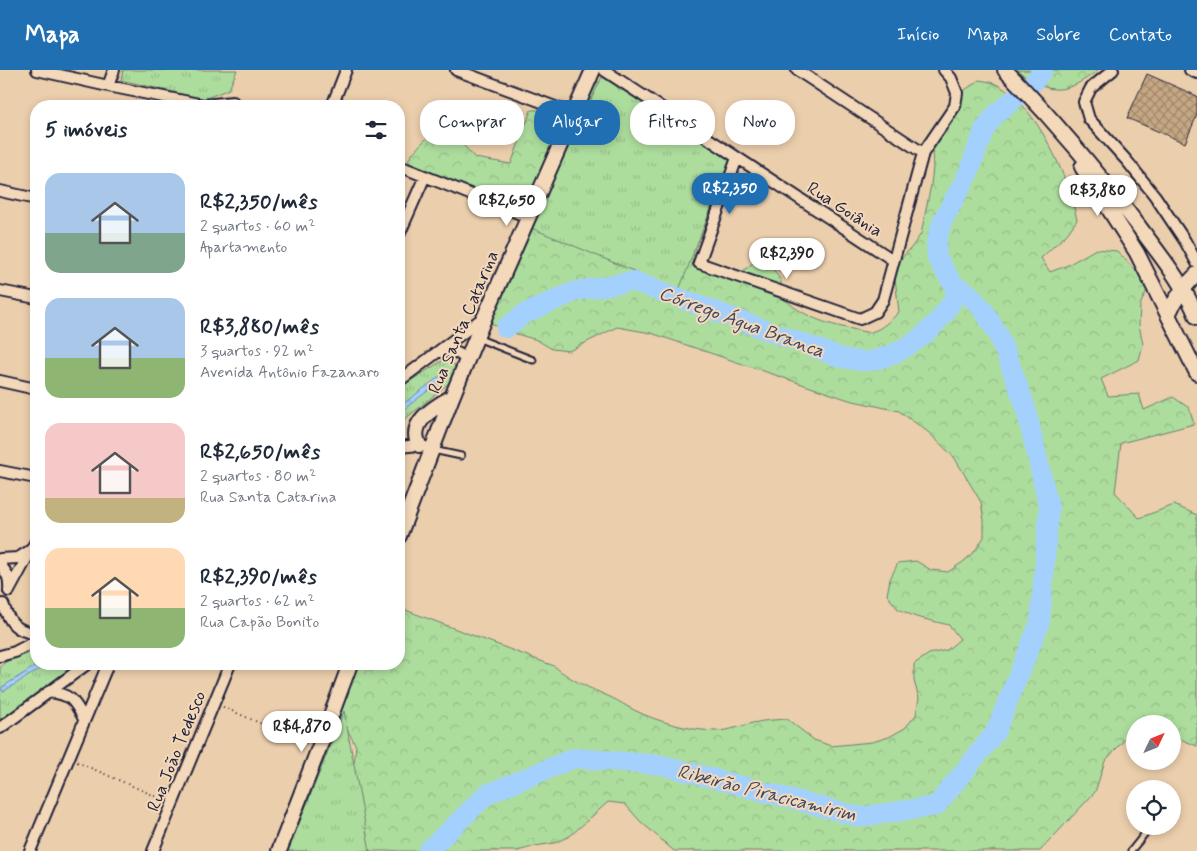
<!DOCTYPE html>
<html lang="pt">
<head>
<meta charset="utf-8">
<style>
	:root { --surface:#fff; --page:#f2f2f3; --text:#1f2937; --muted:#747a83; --accent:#1f6fb2 }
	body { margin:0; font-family:Mynerve,sans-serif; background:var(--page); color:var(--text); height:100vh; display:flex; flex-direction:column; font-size:19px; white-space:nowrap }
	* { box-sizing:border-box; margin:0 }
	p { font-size:16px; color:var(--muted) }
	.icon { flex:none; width:28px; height:28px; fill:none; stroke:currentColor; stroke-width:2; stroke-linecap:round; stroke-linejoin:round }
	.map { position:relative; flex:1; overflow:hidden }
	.drawer { position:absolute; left:30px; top:30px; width:375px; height:570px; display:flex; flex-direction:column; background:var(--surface); border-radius:20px; box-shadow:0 2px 8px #0003 }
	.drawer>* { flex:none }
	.guide { position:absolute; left:420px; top:30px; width:475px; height:45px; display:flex; gap:10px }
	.needle { width:32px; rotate:47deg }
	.fabs { position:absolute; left:1126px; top:645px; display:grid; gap:10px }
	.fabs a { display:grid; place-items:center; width:55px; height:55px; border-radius:50%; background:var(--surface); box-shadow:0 2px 8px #0003; font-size:25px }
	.price { position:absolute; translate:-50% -42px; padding:0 11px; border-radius:18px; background:#fff; color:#222; font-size:16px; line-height:32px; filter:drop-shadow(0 1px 2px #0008) }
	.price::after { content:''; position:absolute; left:50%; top:30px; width:15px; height:11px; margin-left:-8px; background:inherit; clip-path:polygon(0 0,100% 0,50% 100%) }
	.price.current { background:var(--accent); color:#fff }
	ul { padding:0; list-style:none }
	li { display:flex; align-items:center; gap:15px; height:125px; padding:0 15px }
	li span { display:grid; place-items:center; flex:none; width:140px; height:100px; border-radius:15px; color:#555 }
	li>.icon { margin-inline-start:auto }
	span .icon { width:60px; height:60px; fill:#fffc; stroke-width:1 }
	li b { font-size:21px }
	h2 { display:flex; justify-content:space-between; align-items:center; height:60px; padding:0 15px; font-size:21px }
	.chip { padding:0 18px; border-radius:20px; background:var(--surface); box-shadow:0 2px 8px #0003; font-size:18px; line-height:45px }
	.chip.current { background:var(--accent); color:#fff }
	header { display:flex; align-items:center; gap:30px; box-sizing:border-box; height:70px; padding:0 25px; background:var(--accent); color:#fff }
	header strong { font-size:24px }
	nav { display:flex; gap:28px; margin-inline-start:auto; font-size:18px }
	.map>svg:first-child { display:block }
	.forest { fill:url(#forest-crowns); stroke:#68806c }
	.park { fill:url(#park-tufts); stroke:#68806c }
	.water { fill:url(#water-waves); stroke:#708ab0 }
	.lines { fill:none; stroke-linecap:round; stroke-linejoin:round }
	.river { stroke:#a4d0fe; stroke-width:20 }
	.building { fill:url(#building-cross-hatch); stroke:#22223b }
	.lane-casing { stroke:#22223b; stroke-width:9 }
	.street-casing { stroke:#22223b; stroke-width:14 }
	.secondary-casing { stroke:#22223b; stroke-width:18 }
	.path { stroke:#22223b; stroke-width:2; stroke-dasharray:1 4; stroke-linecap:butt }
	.lane { stroke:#f3d8ba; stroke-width:5 }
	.street { stroke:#f3d8ba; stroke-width:10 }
	.secondary { stroke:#f3d8ba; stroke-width:14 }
	.labels { text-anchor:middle; stroke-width:4; stroke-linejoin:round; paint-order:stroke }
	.street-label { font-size:18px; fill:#22223b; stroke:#f3d8ba }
	.water-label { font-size:19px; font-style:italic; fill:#3c4562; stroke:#f3d8ba }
</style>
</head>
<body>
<header>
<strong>Mapa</strong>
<nav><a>Início</a><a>Mapa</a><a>Sobre</a><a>Contato</a></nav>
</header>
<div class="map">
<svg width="1197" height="781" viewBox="0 0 1197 781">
	<defs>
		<pattern id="forest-crowns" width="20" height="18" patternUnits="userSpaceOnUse" patternTransform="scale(1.25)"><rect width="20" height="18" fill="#addd9d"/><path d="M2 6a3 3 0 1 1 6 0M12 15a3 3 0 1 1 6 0" fill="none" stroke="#95bd88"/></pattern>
		<pattern id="park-tufts" width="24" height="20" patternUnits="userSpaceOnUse" patternTransform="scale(1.25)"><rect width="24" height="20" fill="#addd9d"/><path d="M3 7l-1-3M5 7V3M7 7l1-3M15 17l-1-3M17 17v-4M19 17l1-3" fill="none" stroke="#95bd88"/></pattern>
		<pattern id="water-waves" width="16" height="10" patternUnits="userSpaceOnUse" patternTransform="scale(1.25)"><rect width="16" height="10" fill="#a4d0fe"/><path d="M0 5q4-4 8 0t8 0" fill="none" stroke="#8db2db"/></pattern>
		<pattern id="building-cross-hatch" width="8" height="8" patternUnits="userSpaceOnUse" patternTransform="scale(1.25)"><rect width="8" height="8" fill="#c6a783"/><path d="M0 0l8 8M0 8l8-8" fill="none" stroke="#a0886c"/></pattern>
	</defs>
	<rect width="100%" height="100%" fill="#ebceac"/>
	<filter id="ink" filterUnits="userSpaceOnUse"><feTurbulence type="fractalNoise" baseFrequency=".02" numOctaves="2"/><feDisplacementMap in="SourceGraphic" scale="10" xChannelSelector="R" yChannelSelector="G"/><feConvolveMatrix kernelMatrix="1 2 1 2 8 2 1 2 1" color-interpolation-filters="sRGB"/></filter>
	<g filter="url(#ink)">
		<!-- forest -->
		<path class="forest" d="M 1017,0 L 1098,0 C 1066,25 1048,26 1017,0 Z
			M 979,10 C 985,11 993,12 998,15 C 1038,37 1068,107 1077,150 L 1067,164 L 1041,188 L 1050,202 L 1066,196 L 1096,179 L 1117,181 L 1140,205 L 1147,220 L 1140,235 L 1139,255 L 1143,274 L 1139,290 L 1101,309 L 1108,326 L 1139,324 L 1144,340 L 1173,327 L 1189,338 L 1194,354 L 1121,373 L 1115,422 L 1139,448 L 1174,435 L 1197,445 L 1197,676 L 1173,666 L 1172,654 L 1135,654 L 1135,661 L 1127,667 L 1105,691 L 1095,722 L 1040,781 L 674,781 L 640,751 L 625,734 L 608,732 L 570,766 L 554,773 L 535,776 L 518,781 L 274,781 L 310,709 L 329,706 L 345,708 L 354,693 L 356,676 L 348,661 L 332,653 L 324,638 L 349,594 L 399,594 L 399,539 L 408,541 L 554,596 C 573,612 588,617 610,627 C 619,631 626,636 634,640 C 658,652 689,660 715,661 C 729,661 740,656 753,653 C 764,650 775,650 787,649 L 814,670 L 831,676 L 872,672 L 889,667 L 905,658 L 916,645 L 919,628 L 914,611 L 914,594 L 929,584 L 947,580 L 960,569 L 949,555 L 916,547 L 898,539 L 887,525 L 890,509 L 898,493 L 916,491 L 931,500 L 948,502 L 963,492 L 975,481 L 984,467 L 984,450 L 981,432 L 954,387 L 928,362 L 899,341 L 849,330 L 651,263 L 617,257 L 569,281 L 552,279 L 537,270 L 503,260 L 489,252 L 522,154 L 521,137 L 450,121 L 417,104 L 408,90 C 420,73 428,65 447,57 L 475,88 L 511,94 L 531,40 L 549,40 L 565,43 L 576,29 L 583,13 L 599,12 L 633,29 L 668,47 L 681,58 L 715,80 L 727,92 L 730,110 L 729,127 L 717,139 L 704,150 L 687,174 L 696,188 L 726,205 L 742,202 L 755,191 L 772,197 L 781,211 L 782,227 C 802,246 825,254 852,259 C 857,260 866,263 871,262 C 882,259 891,250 899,242 L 895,208 L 899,191 L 911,178 L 921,164 L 931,115 L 933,97 L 932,80 L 942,47 L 952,33 L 965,20 Z"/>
		<!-- park -->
		<path class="park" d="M 123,0 L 237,0 L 229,19 L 204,29 L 121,10 Z
			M 602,7 L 730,90 L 679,220 L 529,157 Z
			M 445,289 C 456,291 457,300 454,309 L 399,354 L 399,318 Z
			M 36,575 L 36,594 L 85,594 L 0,655 L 0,598 L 4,593 Z
			M 344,641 L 370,781 L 288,781 Z"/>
		<!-- water -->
		<path class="water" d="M 440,306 L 443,307 L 442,310 L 399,343 L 399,337 Z
			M 39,594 L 48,594 L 4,621 L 2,621 L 2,617 Z"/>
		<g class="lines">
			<!-- river -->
			<path class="river" d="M 506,258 L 524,244 L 576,221 L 633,211 L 842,288 C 850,289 861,292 869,291 C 909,284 943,254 959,218
				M 428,781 L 487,724 L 574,688 L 662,695 L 860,747 L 936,736 L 995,663 L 1040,552 L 1049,437 L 1025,335 L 1006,284 L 998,265 L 984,241 L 968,223 L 954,215 L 948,206 L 937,188 L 936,173 L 942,152 L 968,104 L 984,60 L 996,44 L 1031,15 L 1043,0"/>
		</g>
		<!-- building -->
		<path class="building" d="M 1147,4 L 1197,26 L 1197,45 L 1185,73 L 1127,48 Z"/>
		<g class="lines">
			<defs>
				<path id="lane" d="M 477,268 L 533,290
					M 433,380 L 461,386
					M 1131,781 L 1151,756"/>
				<path id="street" d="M 37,0 L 108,16 L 204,35 L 233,32
					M 456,0 L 574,44
					M 604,0 L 893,190
					M 797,0 L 923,83
					M 1113,0 L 1091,18 L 1084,32 L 1089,49 L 1127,91 L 1155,126 L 1185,171 L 1197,193
					M 1190,0 L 1197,3
					M 108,16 L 114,0
					M 332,36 L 346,0
					M 737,88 L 699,193 L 860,249 L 875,242 L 883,230 L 923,83 L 955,36 L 957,23 L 951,8 L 944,0
					M 399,96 L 528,147
					M 0,121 L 36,129
					M 399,165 L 425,106
					M 0,221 L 36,228
					M 439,282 C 451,280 459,281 467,291
					M 0,311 L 36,319
					M 399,311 L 484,247
					M 399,377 L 419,375 L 425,377
					M 0,401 L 36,408
					M 0,489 L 18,488 L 31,480
					M 0,495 C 8,503 10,510 9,521
					M 9,521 L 36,471
					M 3,534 C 9,552 16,562 36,563
					M 0,586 L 15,582 L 36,571
					M 48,622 C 71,624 74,630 84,649
					M 0,658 L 87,594
					M 30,781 L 108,594
					M 153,781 L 230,594"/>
				<path id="secondary" d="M 1005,0 C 1053,49 1096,100 1137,154 C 1159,184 1183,212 1197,247
					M 1082,97 L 1137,183 L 1197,303
					M 1168,245 C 1175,228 1184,217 1197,204
					M 419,375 C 407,352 435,337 452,327
					M 399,466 L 452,327 L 485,246 L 593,0
					M 279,781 L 319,678 L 350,594"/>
			</defs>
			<!-- lane casing -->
			<use href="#lane" class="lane-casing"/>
			<!-- street casing -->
			<use href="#street" class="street-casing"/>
			<!-- secondary casing -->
			<use href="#secondary" class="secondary-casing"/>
			<!-- path -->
			<path class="path" d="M 223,637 L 308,674
				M 77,692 L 162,729"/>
			<!-- lane -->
			<use href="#lane" class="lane"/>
			<!-- street -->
			<use href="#street" class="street"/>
			<!-- secondary -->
			<use href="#secondary" class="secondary"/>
		</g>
	</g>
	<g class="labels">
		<!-- street labels -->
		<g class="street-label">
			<text transform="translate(845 139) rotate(33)" y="6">Rua Goiânia</text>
			<text transform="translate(463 252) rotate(-67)" y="6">Rua Santa Catarina</text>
			<text transform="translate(176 681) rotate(-68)" y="6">Rua João Tedesco</text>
		</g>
		<!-- water labels -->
		<g class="water-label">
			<text transform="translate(742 251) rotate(20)" y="7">Córrego Água Branca</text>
			<text transform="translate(767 722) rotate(14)" y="7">Ribeirão Piracicamirim</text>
		</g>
	</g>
</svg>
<div class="fabs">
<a><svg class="needle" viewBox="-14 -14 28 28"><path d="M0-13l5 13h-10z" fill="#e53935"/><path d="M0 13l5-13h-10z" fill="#747a83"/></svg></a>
<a><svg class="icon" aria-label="locate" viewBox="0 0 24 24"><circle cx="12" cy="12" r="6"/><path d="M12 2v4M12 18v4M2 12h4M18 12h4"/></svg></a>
</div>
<b class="price current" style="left:730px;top:145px">R$2,350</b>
<b class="price" style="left:1098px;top:147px">R$3,880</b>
<b class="price" style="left:507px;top:157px">R$2,650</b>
<b class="price" style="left:787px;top:210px">R$2,390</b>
<b class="price" style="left:302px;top:683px">R$4,870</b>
<div class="guide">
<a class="chip">Comprar</a>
<a class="chip current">Alugar</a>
<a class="chip">Filtros</a>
<a class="chip">Novo</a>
</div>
<section class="drawer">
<h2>5 imóveis<svg class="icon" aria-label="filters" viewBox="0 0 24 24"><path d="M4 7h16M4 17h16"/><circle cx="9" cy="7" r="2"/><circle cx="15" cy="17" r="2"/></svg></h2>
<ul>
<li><span style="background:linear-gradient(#a9c7e8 60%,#7fa58c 0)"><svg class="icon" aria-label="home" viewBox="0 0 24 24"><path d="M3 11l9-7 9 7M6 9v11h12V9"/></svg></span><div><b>R$2,350/mês</b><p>2 quartos · 60 m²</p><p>Apartamento</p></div></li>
<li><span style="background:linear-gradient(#a9c7e8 60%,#8fb573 0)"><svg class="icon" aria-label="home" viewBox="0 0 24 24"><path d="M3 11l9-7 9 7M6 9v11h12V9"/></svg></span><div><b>R$3,880/mês</b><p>3 quartos · 92 m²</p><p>Avenida Antônio Fazanaro</p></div></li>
<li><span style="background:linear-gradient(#f6c9c9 75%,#c2b280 0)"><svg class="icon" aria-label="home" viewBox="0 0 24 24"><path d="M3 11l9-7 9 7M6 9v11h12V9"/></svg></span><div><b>R$2,650/mês</b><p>2 quartos · 80 m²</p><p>Rua Santa Catarina</p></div></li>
<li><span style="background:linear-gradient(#ffd9b3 60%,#8fb573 0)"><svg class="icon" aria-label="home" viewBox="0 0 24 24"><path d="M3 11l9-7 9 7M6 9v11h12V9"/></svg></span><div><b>R$2,390/mês</b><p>2 quartos · 62 m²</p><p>Rua Capão Bonito</p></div></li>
</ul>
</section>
</div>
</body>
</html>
